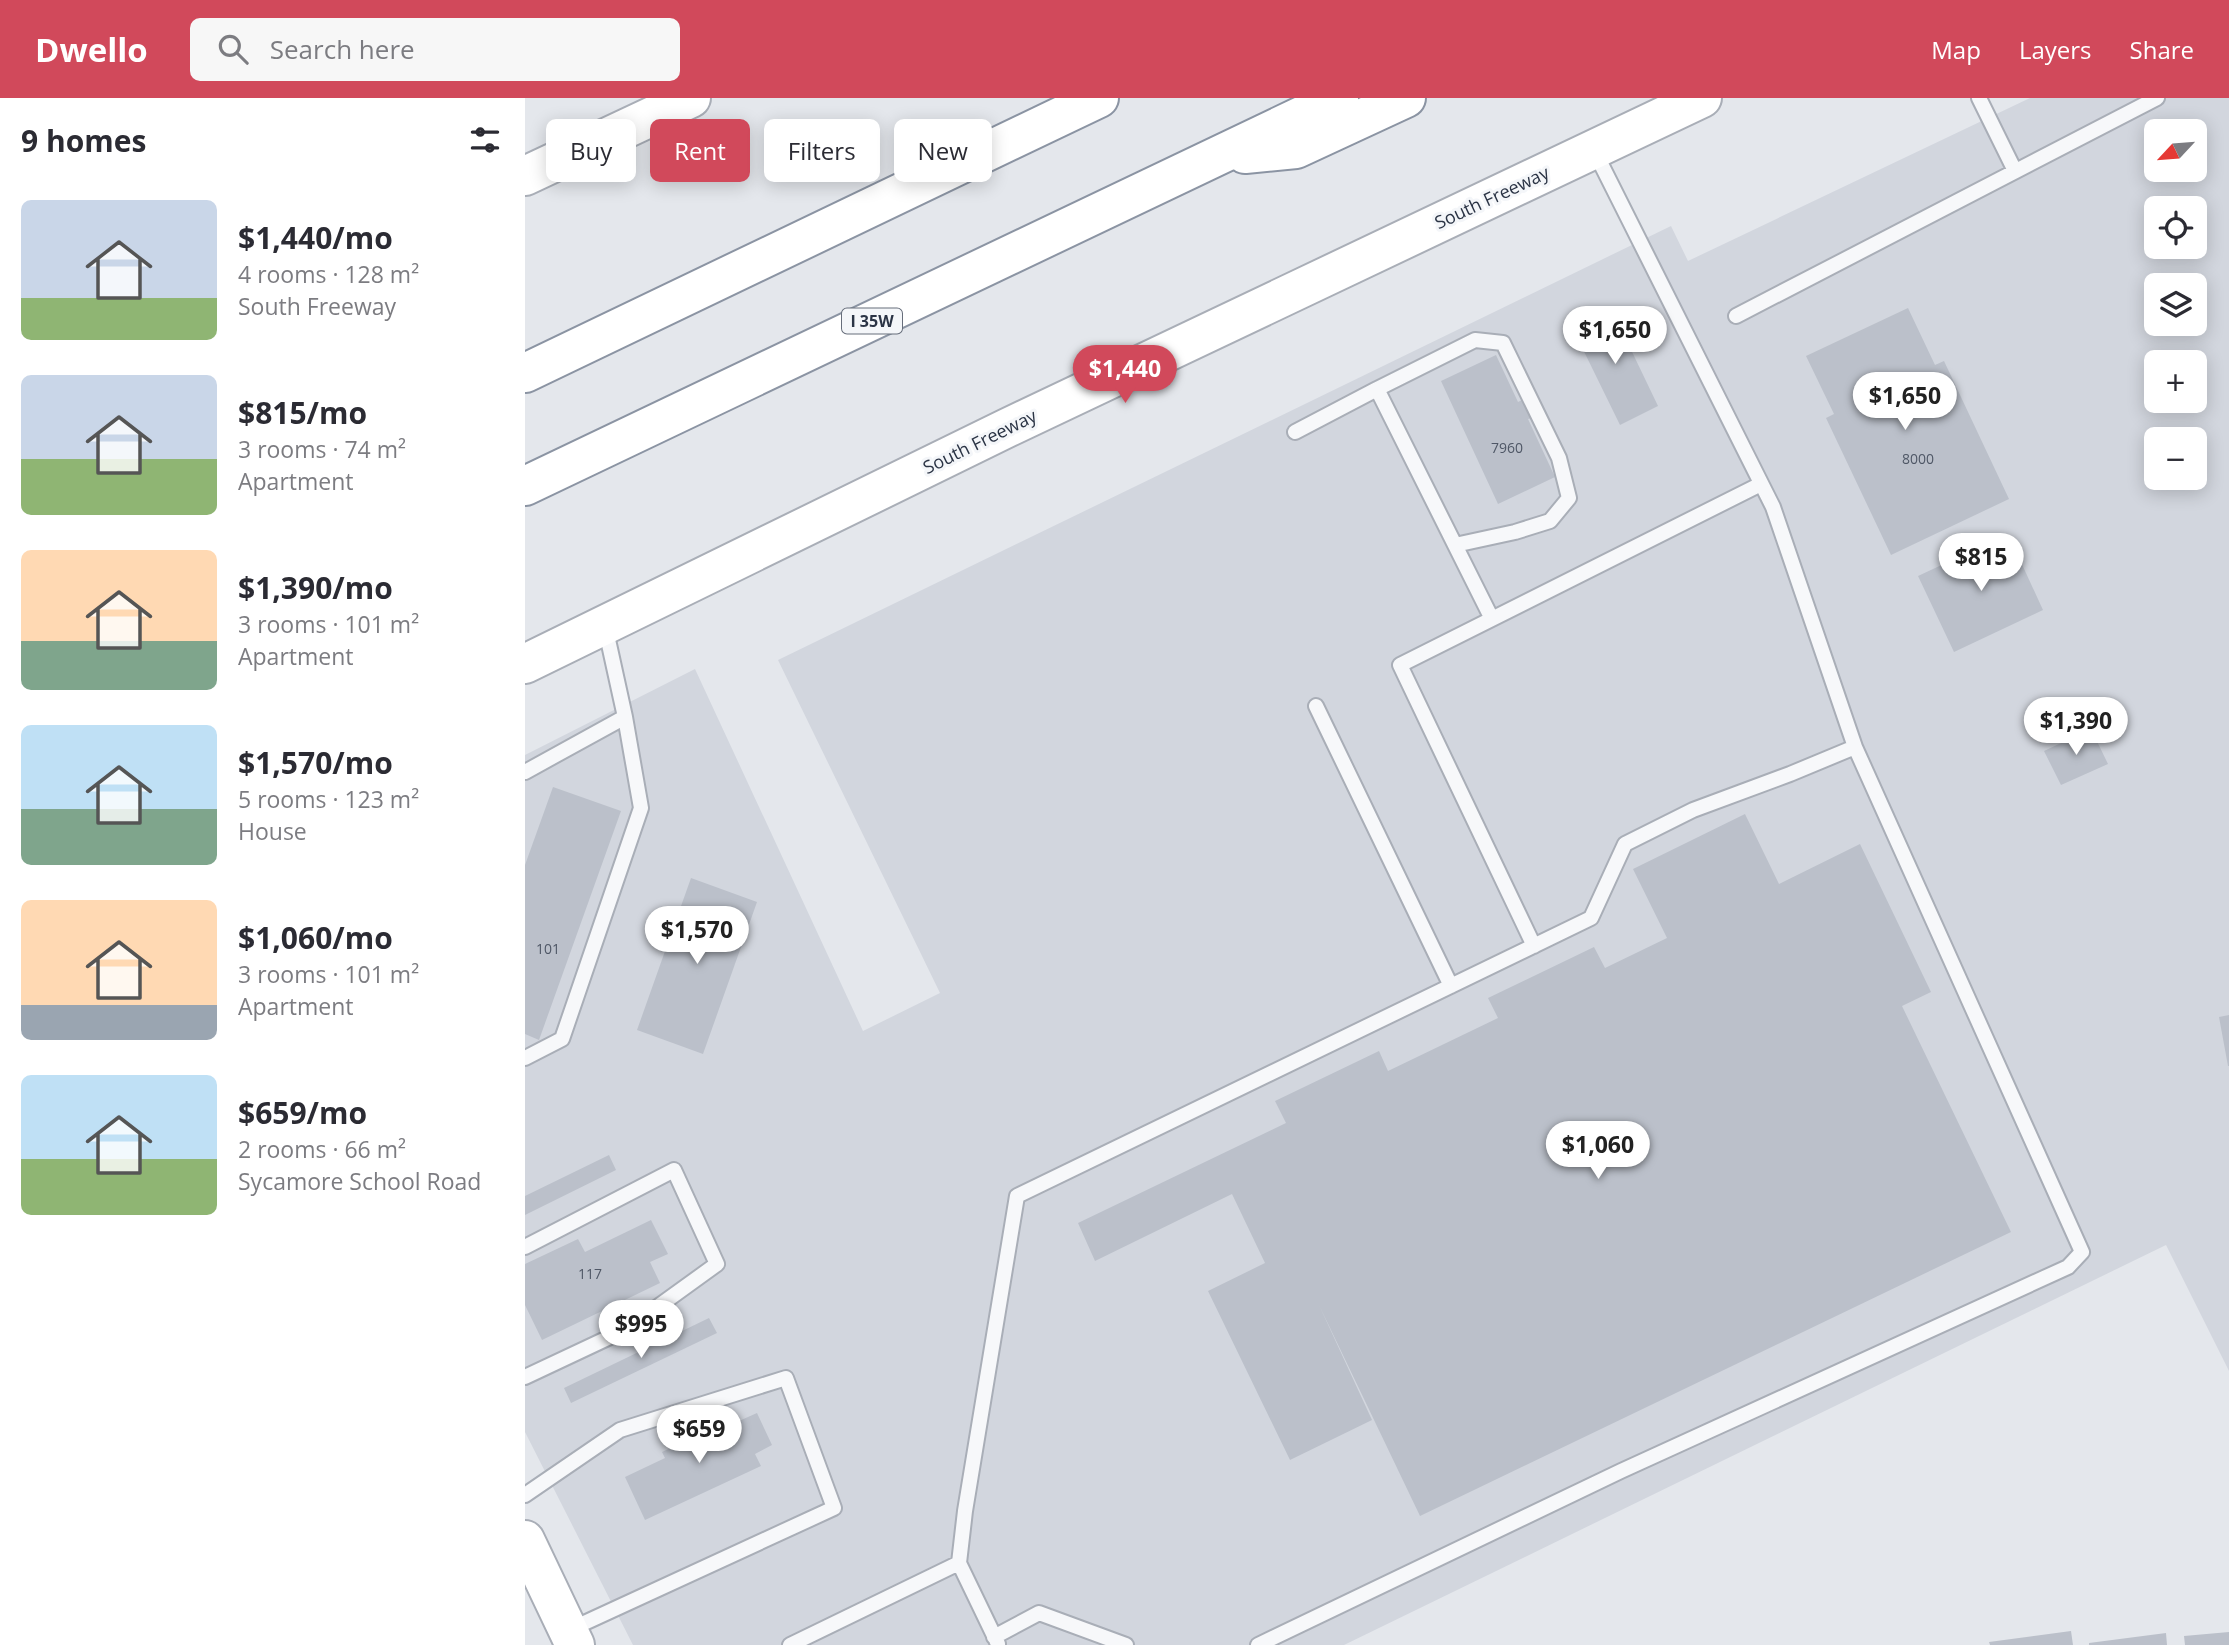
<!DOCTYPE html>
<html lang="en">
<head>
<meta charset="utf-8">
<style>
	:root { --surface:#fff; --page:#f7f7f7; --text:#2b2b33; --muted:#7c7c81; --accent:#d1495b }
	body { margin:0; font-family:"Open Sans",sans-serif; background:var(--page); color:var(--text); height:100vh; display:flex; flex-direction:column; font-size:26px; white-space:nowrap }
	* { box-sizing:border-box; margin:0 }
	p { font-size:23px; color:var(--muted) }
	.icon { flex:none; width:38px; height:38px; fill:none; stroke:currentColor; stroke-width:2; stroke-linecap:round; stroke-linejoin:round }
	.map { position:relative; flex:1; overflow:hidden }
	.details { display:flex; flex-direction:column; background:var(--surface); width:525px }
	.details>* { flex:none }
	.guide { position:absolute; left:21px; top:21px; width:665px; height:63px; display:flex; gap:14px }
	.needle { width:46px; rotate:244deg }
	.fabs { position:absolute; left:1619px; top:21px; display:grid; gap:14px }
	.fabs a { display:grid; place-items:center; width:63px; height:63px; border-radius:10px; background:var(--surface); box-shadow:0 4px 18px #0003; font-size:35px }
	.price { position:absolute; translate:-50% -60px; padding:0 16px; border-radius:24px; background:#fff; color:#222; font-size:23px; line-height:46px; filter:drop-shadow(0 2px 4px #0008) }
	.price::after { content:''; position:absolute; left:50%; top:42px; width:21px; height:16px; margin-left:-10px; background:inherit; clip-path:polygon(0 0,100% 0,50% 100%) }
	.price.active { background:var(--accent); color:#fff }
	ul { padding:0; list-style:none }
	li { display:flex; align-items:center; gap:21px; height:175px; padding:0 21px }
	li span { display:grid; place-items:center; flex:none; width:196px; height:140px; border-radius:10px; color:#555 }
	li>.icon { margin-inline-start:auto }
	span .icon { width:84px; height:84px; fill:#fffc; stroke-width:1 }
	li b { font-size:30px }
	h2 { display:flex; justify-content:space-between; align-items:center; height:84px; padding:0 21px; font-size:30px }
	.chip { padding:0 24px; border-radius:10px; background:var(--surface); box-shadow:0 4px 18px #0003; font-size:24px; line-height:63px }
	.chip.active { background:var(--accent); color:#fff }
	header { display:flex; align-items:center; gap:42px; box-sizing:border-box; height:98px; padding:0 35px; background:var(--accent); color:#fff }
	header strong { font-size:33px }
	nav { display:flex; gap:38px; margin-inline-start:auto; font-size:24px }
	.search { width:490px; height:63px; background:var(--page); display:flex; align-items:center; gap:18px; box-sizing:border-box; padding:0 24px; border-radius:10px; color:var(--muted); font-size:26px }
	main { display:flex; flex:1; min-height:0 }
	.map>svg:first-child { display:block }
	.built { fill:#d2d6de; fill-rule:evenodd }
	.building { fill:#bbc0ca }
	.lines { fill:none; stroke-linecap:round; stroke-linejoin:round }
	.lane-casing { stroke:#a9aeb7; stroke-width:18 }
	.secondary-casing { stroke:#a9aeb7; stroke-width:42 }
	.highway-casing { stroke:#8b94a3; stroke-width:42 }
	.lane { stroke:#f7f8fa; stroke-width:14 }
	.secondary { stroke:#fff; stroke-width:38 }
	.highway { stroke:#fff; stroke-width:38 }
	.labels { text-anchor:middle; stroke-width:6; stroke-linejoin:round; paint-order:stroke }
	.number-label { font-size:14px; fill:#4f5766 }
	.shield { fill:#f4f6f9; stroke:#676e7b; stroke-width:2 }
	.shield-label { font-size:16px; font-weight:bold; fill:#2b3445 }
	.street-label { font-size:18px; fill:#2b3445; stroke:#f4f6f9 }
</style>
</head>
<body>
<header>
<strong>Dwello</strong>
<div class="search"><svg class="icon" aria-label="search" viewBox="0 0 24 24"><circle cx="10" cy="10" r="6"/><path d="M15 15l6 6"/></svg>Search here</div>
<nav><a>Map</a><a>Layers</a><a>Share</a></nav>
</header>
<main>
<section class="details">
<h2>9 homes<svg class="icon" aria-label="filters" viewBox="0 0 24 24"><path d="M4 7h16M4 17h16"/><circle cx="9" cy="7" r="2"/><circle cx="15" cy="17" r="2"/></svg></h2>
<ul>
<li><span style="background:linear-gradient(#c9d6e8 70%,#8fb573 0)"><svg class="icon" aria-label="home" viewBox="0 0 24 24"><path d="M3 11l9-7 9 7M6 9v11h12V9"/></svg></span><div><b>$1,440/mo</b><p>4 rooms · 128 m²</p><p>South Freeway</p></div></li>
<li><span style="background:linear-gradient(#c9d6e8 60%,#8fb573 0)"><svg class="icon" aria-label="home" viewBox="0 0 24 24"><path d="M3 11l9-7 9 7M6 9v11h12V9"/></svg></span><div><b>$815/mo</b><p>3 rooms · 74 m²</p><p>Apartment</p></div></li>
<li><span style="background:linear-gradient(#ffd9b3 65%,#7fa58c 0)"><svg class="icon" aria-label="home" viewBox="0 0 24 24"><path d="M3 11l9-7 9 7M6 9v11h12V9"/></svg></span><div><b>$1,390/mo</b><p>3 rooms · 101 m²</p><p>Apartment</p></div></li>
<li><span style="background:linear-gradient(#bfe0f5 60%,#7fa58c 0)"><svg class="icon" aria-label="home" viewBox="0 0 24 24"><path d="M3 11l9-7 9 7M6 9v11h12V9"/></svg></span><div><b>$1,570/mo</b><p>5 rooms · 123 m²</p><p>House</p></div></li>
<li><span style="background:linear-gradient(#ffd9b3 75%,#9aa5b1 0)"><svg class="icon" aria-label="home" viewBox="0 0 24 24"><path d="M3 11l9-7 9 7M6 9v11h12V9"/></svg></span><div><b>$1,060/mo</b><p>3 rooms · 101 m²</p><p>Apartment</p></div></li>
<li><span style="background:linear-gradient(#bfe0f5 60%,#8fb573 0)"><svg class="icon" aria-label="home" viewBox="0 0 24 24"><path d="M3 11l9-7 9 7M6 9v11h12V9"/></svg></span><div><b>$659/mo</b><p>2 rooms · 66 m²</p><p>Sycamore School Road</p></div></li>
</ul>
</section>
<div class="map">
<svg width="1704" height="1547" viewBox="0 0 1704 1547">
	<rect width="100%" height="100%" fill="#e4e7ec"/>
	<!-- built -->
	<path class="built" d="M 1505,0 L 1704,0 L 1704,1273 L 1641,1147 L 819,1547 L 108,1547 L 0,1334 L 0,657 L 170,571 L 338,933 L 415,895 L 253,562 L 1146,128 L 1163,163 ZM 1631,33 L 1670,33 L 1670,72 L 1631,72 ZM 1631,110 L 1670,110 L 1670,149 L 1631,149 ZM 1631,187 L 1670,187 L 1670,226 L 1631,226 ZM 1631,264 L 1670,264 L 1670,303 L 1631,303 ZM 1631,341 L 1670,341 L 1670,380 L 1631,380 Z"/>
	<!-- building -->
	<path class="building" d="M 1086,210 L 1133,308 L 1095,327 L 1047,229 Z
		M 1383,210 L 1410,267 L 1419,263 L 1484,401 L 1366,457 L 1301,320 L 1309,316 L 1281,258 Z
		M 971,257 L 993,304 L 1001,300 L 1010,319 L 1003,321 L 1030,379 L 973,406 L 916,283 Z
		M 1483,436 L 1518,512 L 1429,554 L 1393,478 Z
		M 1566,631 L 1583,666 L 1536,687 L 1519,653 Z
		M 28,689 L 96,713 L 14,942 L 0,936 L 0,767 Z
		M 1220,716 L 1254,786 L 1335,746 L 1406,894 L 1377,908 L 1486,1134 L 895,1418 L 794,1207 L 847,1322 L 765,1362 L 683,1193 L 740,1165 L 707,1096 L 570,1163 L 553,1125 L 761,1025 L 750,1003 L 854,953 L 863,973 L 973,920 L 963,900 L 1069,849 L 1080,870 L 1142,840 L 1108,771 Z
		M 166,780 L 232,804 L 178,956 L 112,932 Z
		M 1704,917 L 1704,968 L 1703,968 L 1694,919 Z
		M 84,1057 L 91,1072 L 0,1117 L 0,1098 Z
		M 126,1122 L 143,1156 L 125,1164 L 135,1185 L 17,1242 L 0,1207 L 0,1166 L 53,1141 L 60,1154 Z
		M 184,1220 L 192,1235 L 46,1305 L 39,1290 Z
		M 232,1315 L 247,1347 L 230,1356 L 236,1368 L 120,1422 L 100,1379 L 140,1360 L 137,1354 L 212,1319 L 214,1323 Z
		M 1546,1533 L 1548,1547 L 1465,1547 L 1464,1544 Z
		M 1704,1534 L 1704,1547 L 1660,1547 L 1659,1538 Z
		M 1641,1535 L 1642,1547 L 1564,1547 L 1564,1545 Z"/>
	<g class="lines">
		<defs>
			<path id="lane" d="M 1454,0 L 1490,73
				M 1211,218 L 1632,0
				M 852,291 L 950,242 L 978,245 L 1034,360 L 1044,400 L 1025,423 L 990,434 L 930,447
				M 770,334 L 852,291 L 967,521
				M 791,608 L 926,888
				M 0,674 L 100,619
				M 1009,848 L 875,567 L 1236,386
				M 0,960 L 37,941 L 116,710 L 100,619 L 80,528
				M 0,1149 L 149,1072 L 192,1166 L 102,1231 L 0,1279
				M 0,1397 L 95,1332 L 261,1280 L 309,1410 L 44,1532
				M 434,1465 L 473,1546
				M 469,1539 L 514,1515 L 601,1547
				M 265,1547 L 434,1465 L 440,1413 L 492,1098 L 1066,820 L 1100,746 L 1168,712 L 1265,676 L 1330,649 L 1248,409 L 1069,52
				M 733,1547 L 1096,1373 L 1543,1169 L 1557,1154 L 1330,649"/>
			<path id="secondary" d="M 0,78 L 166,0
				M 0,566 L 482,330 L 1177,0
				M 0,1442 L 50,1547"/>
			<path id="highway" d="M 720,56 L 771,51 L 881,0
				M 0,275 L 574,0
				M 0,388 L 814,0"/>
		</defs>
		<!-- lane casing -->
		<use href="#lane" class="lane-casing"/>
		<!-- secondary casing -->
		<use href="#secondary" class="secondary-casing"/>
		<!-- highway casing -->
		<use href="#highway" class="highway-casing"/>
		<!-- lane -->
		<use href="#lane" class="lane"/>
		<!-- secondary -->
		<use href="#secondary" class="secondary"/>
		<!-- highway -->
		<use href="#highway" class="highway"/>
	</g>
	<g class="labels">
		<!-- number labels -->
		<g class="number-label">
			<text x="982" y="355">7960</text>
			<text x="1393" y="366">8000</text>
			<text x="23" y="856">101</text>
			<text x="65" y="1181">117</text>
		</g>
		<!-- shield labels -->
		<rect class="shield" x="317" y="210.5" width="60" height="25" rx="5"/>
		<g class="shield-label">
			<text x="347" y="229">I 35W</text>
		</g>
		<!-- street labels -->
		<g class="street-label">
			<text transform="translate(967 100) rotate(-25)" y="6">South Freeway</text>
			<text transform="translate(455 344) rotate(-26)" y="6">South Freeway</text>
		</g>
	</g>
</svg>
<div class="fabs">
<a><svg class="needle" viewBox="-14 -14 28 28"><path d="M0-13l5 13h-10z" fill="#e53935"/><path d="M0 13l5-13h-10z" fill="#7c7c81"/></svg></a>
<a><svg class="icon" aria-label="locate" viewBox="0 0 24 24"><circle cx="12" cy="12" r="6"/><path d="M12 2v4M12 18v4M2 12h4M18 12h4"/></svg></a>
<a><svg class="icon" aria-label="layers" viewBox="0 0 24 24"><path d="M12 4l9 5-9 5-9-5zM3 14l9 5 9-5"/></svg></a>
<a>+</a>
<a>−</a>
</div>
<b class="price" style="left:1090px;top:268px">$1,650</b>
<b class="price active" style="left:600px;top:307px">$1,440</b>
<b class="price" style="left:1380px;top:334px">$1,650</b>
<b class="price" style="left:1456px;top:495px">$815</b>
<b class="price" style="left:1551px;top:659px">$1,390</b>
<b class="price" style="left:172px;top:868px">$1,570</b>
<b class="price" style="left:1073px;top:1083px">$1,060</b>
<b class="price" style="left:116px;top:1262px">$995</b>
<b class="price" style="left:174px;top:1367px">$659</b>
<div class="guide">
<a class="chip">Buy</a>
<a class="chip active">Rent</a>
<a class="chip">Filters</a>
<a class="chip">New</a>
</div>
</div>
</main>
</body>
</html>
